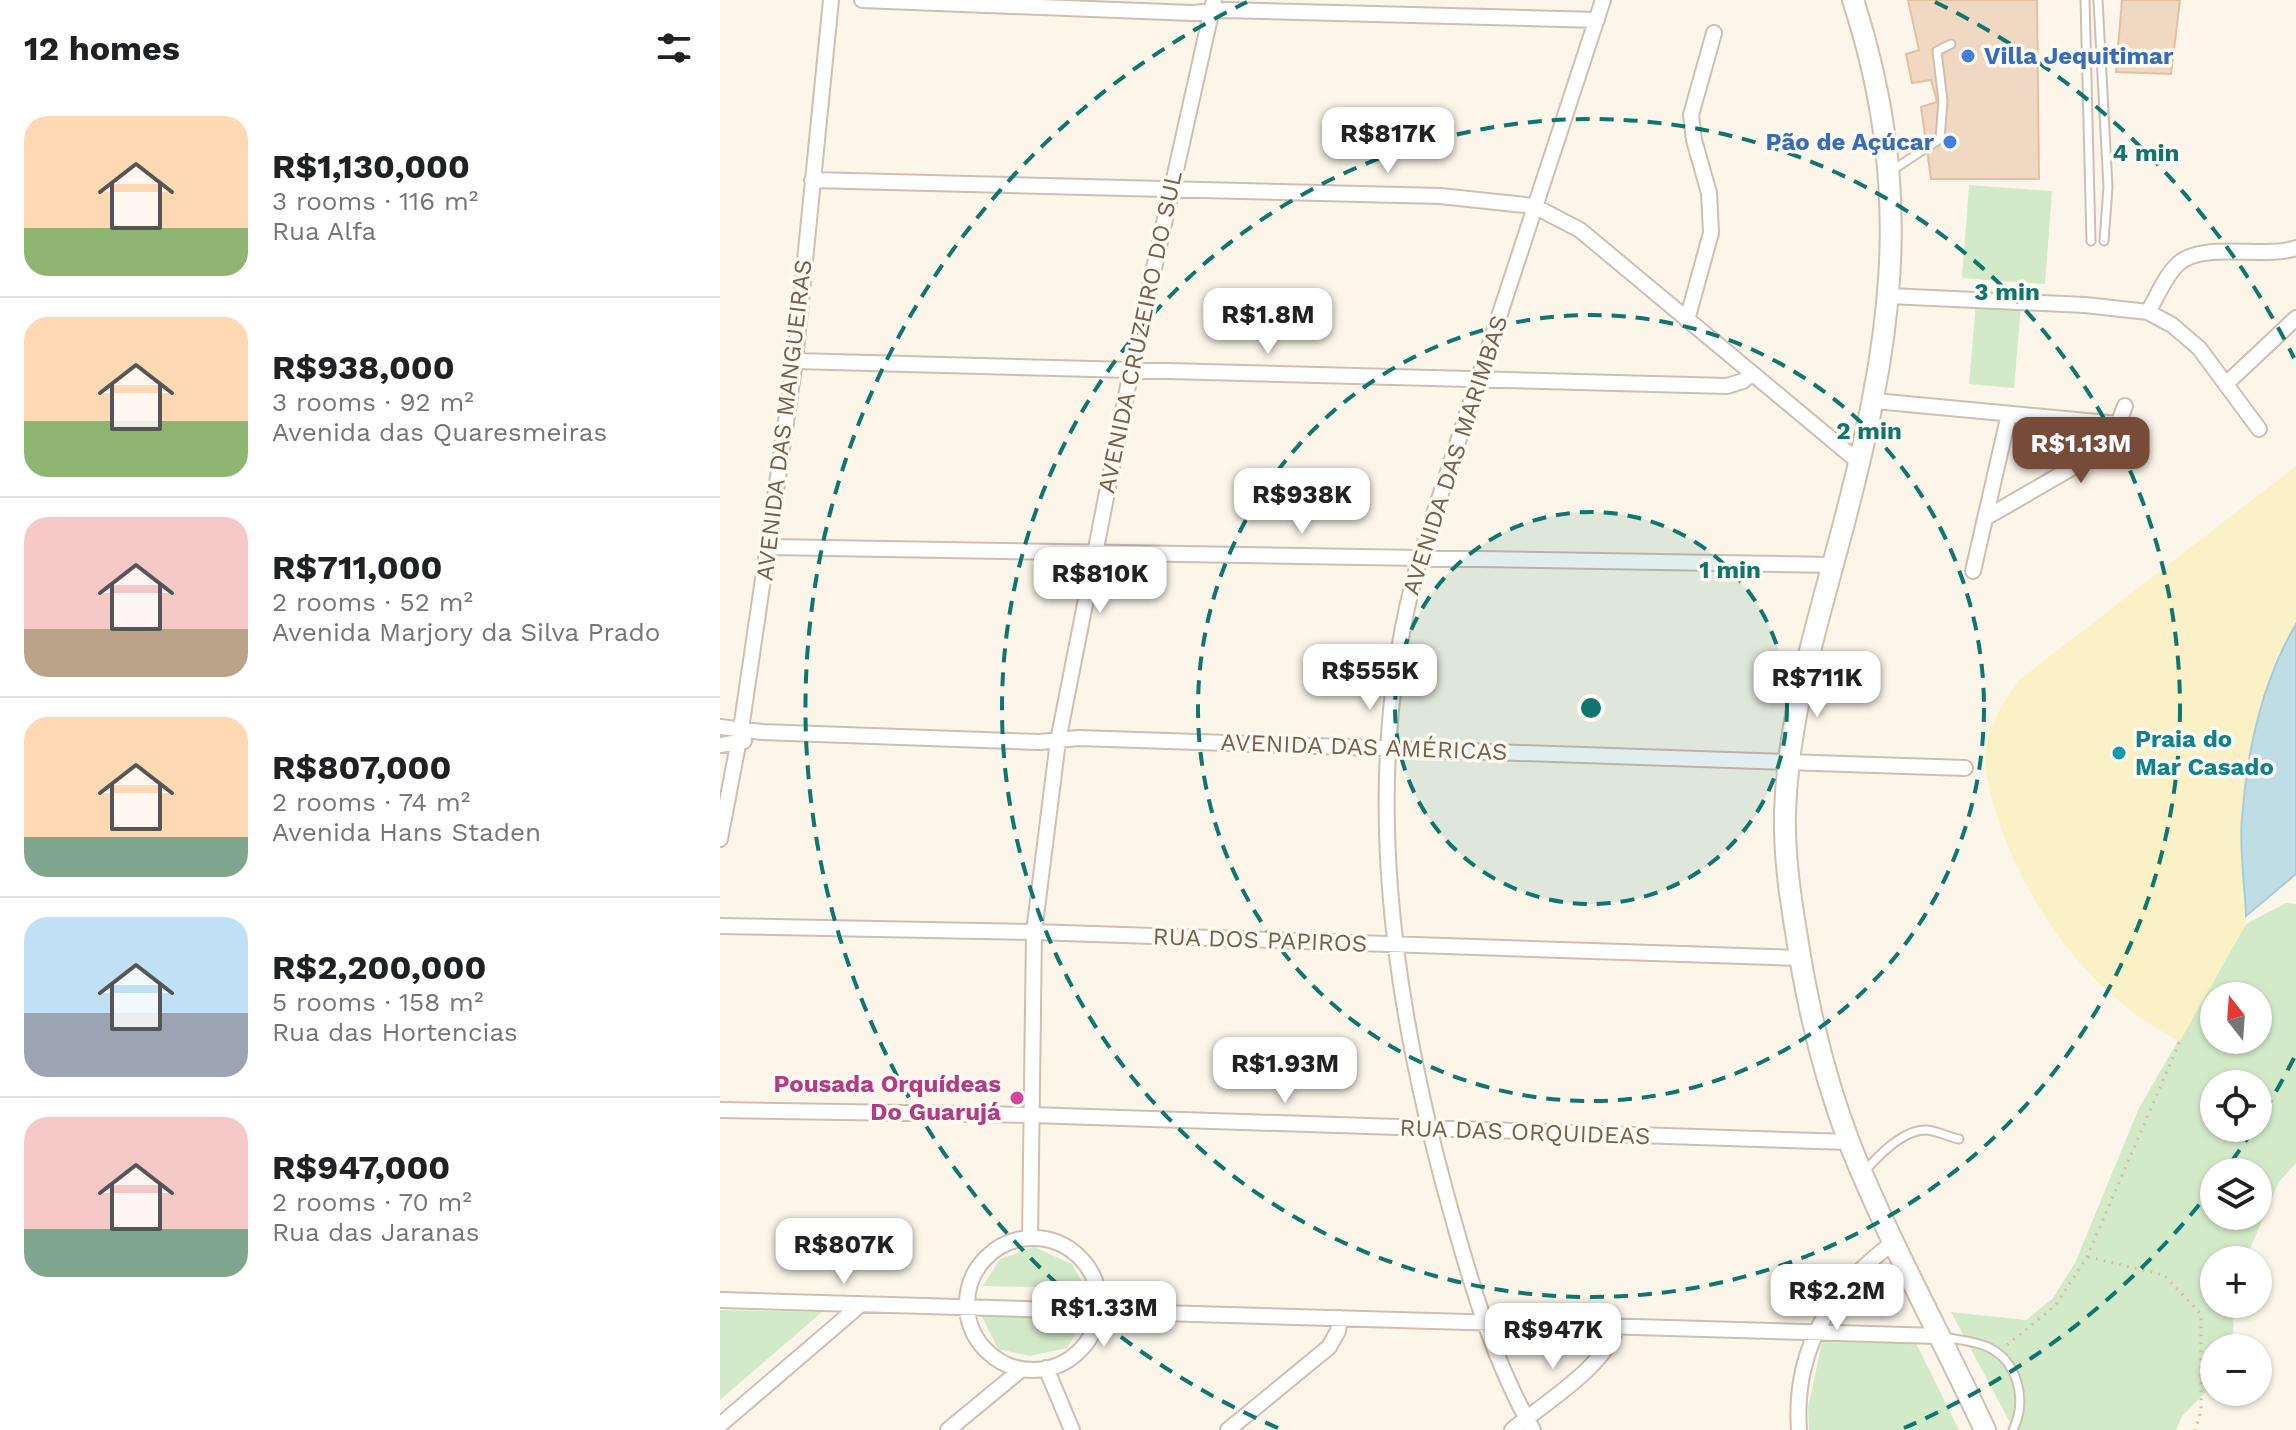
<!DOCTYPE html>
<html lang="en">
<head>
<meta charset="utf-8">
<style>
	:root { --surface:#fff; --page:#f6f6f6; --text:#202124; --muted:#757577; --line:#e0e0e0; --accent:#764b3a }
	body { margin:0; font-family:"Work Sans",sans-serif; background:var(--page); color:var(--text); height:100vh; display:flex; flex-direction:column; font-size:30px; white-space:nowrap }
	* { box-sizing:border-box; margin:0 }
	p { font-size:26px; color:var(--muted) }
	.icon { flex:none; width:44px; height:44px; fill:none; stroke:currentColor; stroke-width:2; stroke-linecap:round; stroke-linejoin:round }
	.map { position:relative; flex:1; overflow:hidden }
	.sheet { display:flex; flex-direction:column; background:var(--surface); width:720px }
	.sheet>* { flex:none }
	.needle { width:52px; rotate:343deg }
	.tools { position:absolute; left:1480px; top:982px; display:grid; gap:16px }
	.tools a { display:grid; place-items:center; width:72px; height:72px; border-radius:50%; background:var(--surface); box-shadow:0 2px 6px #0004; font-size:40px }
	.price { position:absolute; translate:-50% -68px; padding:0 18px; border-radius:16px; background:#fff; color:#222; font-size:26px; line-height:52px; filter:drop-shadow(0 2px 4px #0008) }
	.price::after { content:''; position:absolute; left:50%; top:48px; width:24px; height:18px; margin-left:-12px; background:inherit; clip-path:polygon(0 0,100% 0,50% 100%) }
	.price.on { background:var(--accent); color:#fff }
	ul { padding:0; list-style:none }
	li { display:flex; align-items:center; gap:24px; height:200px; padding:0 24px }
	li+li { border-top:2px solid var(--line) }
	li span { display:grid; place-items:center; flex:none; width:224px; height:160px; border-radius:24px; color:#555 }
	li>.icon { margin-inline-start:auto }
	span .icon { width:96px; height:96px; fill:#fffc; stroke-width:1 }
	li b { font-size:34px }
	h2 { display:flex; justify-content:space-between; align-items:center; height:96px; padding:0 24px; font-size:34px }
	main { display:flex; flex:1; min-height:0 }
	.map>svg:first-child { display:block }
	.green { fill:#d3eac8; fill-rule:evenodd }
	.sand { fill:#faf2c6 }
	.water { fill:#bfdde5; stroke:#a5ccd7; stroke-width:2 }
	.building { fill:#f0d8c3; stroke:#e2c0a3; stroke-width:2 }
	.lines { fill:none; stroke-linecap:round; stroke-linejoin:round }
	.lane-casing { stroke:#cebfb0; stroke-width:11 }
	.street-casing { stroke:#cebfb0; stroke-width:18 }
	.secondary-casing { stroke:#d1c0ad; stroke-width:24 }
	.path { stroke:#d6bba5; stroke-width:3; stroke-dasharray:2 6; stroke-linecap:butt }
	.lane { stroke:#fff; stroke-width:7 }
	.street { stroke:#fff; stroke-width:14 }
	.secondary { stroke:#fff; stroke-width:20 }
	.ring { fill:none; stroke:#0f766e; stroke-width:4; stroke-dasharray:14 10 }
	.shop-dot { fill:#3f7fe0; stroke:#fefaf1; stroke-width:3 }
	.culture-dot { fill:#0f9aa8; stroke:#fefaf1; stroke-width:3 }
	.hotel-dot { fill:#d1479c; stroke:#fefaf1; stroke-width:3 }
	.labels { text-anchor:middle; stroke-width:7; stroke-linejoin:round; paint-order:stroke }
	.shop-label { font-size:24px; font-weight:bold; fill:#366cbe; stroke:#fefaf1; text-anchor:start }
	.street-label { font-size:24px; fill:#765f4e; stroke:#fefaf1 }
	.culture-label { font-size:24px; font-weight:bold; fill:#0d838f; stroke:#fefaf1; text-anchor:start }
	.hotel-label { font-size:24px; font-weight:bold; fill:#b23c85; stroke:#fefaf1; text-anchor:end }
	.centre { fill:#0f766e; stroke:#fefaf1; stroke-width:4 }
	.ring-label { font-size:24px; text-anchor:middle; font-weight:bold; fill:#0f766e; stroke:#fefaf1; stroke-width:7; stroke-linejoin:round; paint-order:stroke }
</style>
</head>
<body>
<main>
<section class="sheet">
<h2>12 homes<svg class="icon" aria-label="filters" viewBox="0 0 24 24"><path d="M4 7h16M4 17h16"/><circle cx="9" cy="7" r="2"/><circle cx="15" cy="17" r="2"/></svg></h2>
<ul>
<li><span style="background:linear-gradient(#ffd9b3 70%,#8fb573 0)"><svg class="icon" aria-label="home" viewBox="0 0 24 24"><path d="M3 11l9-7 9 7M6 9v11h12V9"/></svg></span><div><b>R$1,130,000</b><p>3 rooms · 116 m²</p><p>Rua Alfa</p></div></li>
<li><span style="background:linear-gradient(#ffd9b3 65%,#8fb573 0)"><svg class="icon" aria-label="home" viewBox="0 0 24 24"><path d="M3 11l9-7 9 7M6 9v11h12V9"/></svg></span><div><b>R$938,000</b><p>3 rooms · 92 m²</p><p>Avenida das Quaresmeiras</p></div></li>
<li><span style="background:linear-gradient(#f6c9c9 70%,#b9a48a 0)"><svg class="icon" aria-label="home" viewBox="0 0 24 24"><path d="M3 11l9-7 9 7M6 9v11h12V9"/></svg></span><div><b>R$711,000</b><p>2 rooms · 52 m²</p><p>Avenida Marjory da Silva Prado</p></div></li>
<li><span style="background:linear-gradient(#ffd9b3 75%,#7fa58c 0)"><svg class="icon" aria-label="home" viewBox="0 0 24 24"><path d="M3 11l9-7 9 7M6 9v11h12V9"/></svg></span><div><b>R$807,000</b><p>2 rooms · 74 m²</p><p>Avenida Hans Staden</p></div></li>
<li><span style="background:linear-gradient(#bfe0f5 60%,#9aa5b1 0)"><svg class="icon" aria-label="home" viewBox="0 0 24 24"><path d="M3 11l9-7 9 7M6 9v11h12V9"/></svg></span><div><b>R$2,200,000</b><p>5 rooms · 158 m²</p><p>Rua das Hortencias</p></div></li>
<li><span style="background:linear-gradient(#f6c9c9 70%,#7fa58c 0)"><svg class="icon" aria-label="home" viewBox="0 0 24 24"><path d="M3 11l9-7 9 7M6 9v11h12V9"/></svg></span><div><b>R$947,000</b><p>2 rooms · 70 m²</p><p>Rua das Jaranas</p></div></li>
</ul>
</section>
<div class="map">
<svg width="1576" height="1430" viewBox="0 0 1576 1430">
	<rect width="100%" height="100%" fill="#fcf6ea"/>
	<!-- green -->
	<path class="green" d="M 1249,185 L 1332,191 L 1325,284 L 1242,278 Z
		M 1256,302 L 1301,306 L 1294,388 L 1249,384 Z
		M 1566,903 L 1576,904 L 1576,1163 L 1559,1182 L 1525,1260 L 1494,1260 L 1494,1304 L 1511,1304 L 1514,1325 L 1511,1348 L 1494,1348 L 1494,1384 L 1462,1416 L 1456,1430 L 1294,1430 L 1231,1312 L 1306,1320 L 1333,1298 L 1355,1263 L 1419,1108 L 1526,924 ZM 1494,996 L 1538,996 L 1538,1040 L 1494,1040 ZM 1494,1084 L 1538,1084 L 1538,1128 L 1494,1128 ZM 1494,1172 L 1538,1172 L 1538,1216 L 1494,1216 Z
		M 314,1247 L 352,1264 L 366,1288 L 263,1286 L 280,1259 Z
		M 0,1310 L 102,1312 L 0,1400 Z
		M 261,1315 L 366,1316 L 347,1348 L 310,1356 L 278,1349 Z
		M 1102,1342 L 1196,1343 L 1239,1430 L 1089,1430 L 1088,1408 Z"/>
	<!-- sand -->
	<path class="sand" d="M 1576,466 L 1576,624 L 1555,660 L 1533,738 L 1521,820 L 1526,924 L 1460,1041 C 1372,999 1304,904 1276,812 C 1269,789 1262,764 1267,739 C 1273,718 1287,698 1299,680 Z"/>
	<!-- water -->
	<path class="water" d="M 1576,624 L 1576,874 L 1526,916 C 1525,884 1519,850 1522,818 C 1527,751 1542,682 1576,624 Z"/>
	<!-- building -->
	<path class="building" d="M 1188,0 L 1317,0 L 1319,179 L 1211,179 L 1201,107 L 1217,102 L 1211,80 L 1192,83 L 1186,54 L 1199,50 Z
		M 1402,0 L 1460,0 L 1451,74 L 1396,72 Z"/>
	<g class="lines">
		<defs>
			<path id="lane" d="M 1365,0 L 1371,241
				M 1378,0 L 1388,187 L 1384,241
				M 1171,171 L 1220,139 L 1223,101 L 1217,51 L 1231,44
				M 1144,1172 C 1158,1156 1183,1129 1207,1130 C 1217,1131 1229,1137 1239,1139
				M 1224,1337 C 1238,1340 1255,1341 1268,1347 C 1299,1362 1307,1401 1293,1430"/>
			<path id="street" d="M 142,0 L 472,13 L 506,10 L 877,20
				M 92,180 L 720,196 L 814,206 L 860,230 L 1140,463
				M 1169,296 L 1365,305 L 1428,312 L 1452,325 L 1479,348 L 1539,429
				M 1428,312 C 1437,297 1445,276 1458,264 C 1482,241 1544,259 1576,248
				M 967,320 L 991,233 L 989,193 L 974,140 L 971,115 L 994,33
				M 75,361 L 1007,386 L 1023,381 L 1031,374
				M 1506,384 L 1576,318
				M 1155,401 L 1398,424
				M 1267,517 L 1369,458 L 1395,432 L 1405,406
				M 50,547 L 1113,565
				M 1253,571 L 1289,414
				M 0,727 L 42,732 L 320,742 L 358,738 L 1245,768
				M 0,745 L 24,741
				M 0,839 L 21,729 L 75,361 L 111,0
				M 0,926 L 314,932 L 1080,958
				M 0,1110 L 312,1115 L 1129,1142
				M 310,1238 L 314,932 L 338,741 L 411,371 L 494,0
				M247 1304a66 66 0 1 1 132 0a66 66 0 1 1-132 0Z
				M 0,1300 L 1218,1336
				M 326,1368 L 352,1430
				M 0,1425 L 139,1306
				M 228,1430 L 302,1369
				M 508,1430 L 609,1347 L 618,1331 L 620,1318
				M 792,1430 C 824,1403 887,1366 897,1325
				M 813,1430 C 774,1362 753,1290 732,1215 C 672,1002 637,773 700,557 L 883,0
				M 1079,1430 C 1073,1351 1111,1288 1173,1243"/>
			<path id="secondary" d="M 1133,0 C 1197,197 1171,348 1119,542 C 1095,631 1068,719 1065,812 C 1064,855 1070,896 1077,938 C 1088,1009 1105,1080 1131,1147 C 1170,1244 1221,1335 1265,1430"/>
		</defs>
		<!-- lane casing -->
		<use href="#lane" class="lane-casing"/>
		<!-- street casing -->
		<use href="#street" class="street-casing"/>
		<!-- secondary casing -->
		<use href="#secondary" class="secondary-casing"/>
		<!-- path -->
		<path class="path" d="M 1368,1257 L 1444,1275 L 1481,1314 L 1481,1411 L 1475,1430
			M 1287,1345 L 1335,1306 L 1367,1257 L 1460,1041"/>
		<!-- lane -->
		<use href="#lane" class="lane"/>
		<!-- street -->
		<use href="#street" class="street"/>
		<!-- secondary -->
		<use href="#secondary" class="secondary"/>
	</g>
	<!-- distance rings -->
	<circle cx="871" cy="708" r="196" fill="#0f766e" fill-opacity=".12"/>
	<g class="ring">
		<circle cx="871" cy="708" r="196"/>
		<circle cx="871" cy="708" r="393"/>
		<circle cx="871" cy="708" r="589"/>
		<path d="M1574 1058A785 785 0 0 1 1540 1118M1533 1130A785 785 0 0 1 1506 1169M1494 1186A785 785 0 0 1 1184 1428M558 1428A785 785 0 0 1 527 2M1215 2A785 785 0 0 1 1574 358"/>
	</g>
	<!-- markers -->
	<g class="shop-dot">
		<circle cx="1248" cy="56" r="8"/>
		<circle cx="1230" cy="142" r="8"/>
	</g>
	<circle class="culture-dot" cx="1399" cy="753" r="8"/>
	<circle class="hotel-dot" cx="297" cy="1098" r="8"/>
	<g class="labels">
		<!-- shop labels -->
		<g class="shop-label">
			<text x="1264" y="64">Villa Jequitimar</text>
			<text x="1214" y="150" text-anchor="end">Pão de Açúcar</text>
		</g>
		<!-- street labels -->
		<g class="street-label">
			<text transform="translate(420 332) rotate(-78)" y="8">AVENIDA CRUZEIRO DO SUL</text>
			<text transform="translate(64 420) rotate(-83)" y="8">AVENIDA DAS MANGUEIRAS</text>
			<text transform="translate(735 455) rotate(-72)" y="8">AVENIDA DAS MARIMBAS</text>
			<text transform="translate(644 747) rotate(2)" y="8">AVENIDA DAS AMÉRICAS</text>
			<text transform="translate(540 940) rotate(2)" y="8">RUA DOS PAPIROS</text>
			<text transform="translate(805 1132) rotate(2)" y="8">RUA DAS ORQUIDEAS</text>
		</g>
		<!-- culture labels -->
		<g class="culture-label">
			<text x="1415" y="747">Praia do<tspan x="1415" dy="28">Mar Casado</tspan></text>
		</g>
		<!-- hotel labels -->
		<g class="hotel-label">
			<text x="281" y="1092">Pousada Orquídeas<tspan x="281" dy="28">Do Guarujá</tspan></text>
		</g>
	</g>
	<circle cx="871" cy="708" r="12" class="centre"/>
	<g class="ring-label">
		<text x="1426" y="161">4 min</text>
		<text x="1287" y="300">3 min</text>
		<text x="1149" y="439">2 min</text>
		<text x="1010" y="578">1 min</text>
	</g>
</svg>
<div class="tools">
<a><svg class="needle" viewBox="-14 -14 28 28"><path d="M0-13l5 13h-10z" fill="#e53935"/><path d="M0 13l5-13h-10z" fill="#757577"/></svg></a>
<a><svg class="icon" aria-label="locate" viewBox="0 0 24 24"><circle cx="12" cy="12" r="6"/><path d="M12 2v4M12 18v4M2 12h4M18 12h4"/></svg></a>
<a><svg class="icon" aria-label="layers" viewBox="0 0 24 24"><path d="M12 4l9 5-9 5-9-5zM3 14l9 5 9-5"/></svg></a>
<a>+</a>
<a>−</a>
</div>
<b class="price" style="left:668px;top:175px">R$817K</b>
<b class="price" style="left:548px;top:356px">R$1.8M</b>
<b class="price on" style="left:1361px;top:485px">R$1.13M</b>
<b class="price" style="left:582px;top:536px">R$938K</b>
<b class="price" style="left:380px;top:615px">R$810K</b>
<b class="price" style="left:650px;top:712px">R$555K</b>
<b class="price" style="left:1097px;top:719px">R$711K</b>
<b class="price" style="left:565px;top:1105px">R$1.93M</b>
<b class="price" style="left:124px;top:1286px">R$807K</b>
<b class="price" style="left:1117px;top:1332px">R$2.2M</b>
<b class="price" style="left:384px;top:1349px">R$1.33M</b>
<b class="price" style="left:833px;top:1371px">R$947K</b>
</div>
</main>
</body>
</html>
